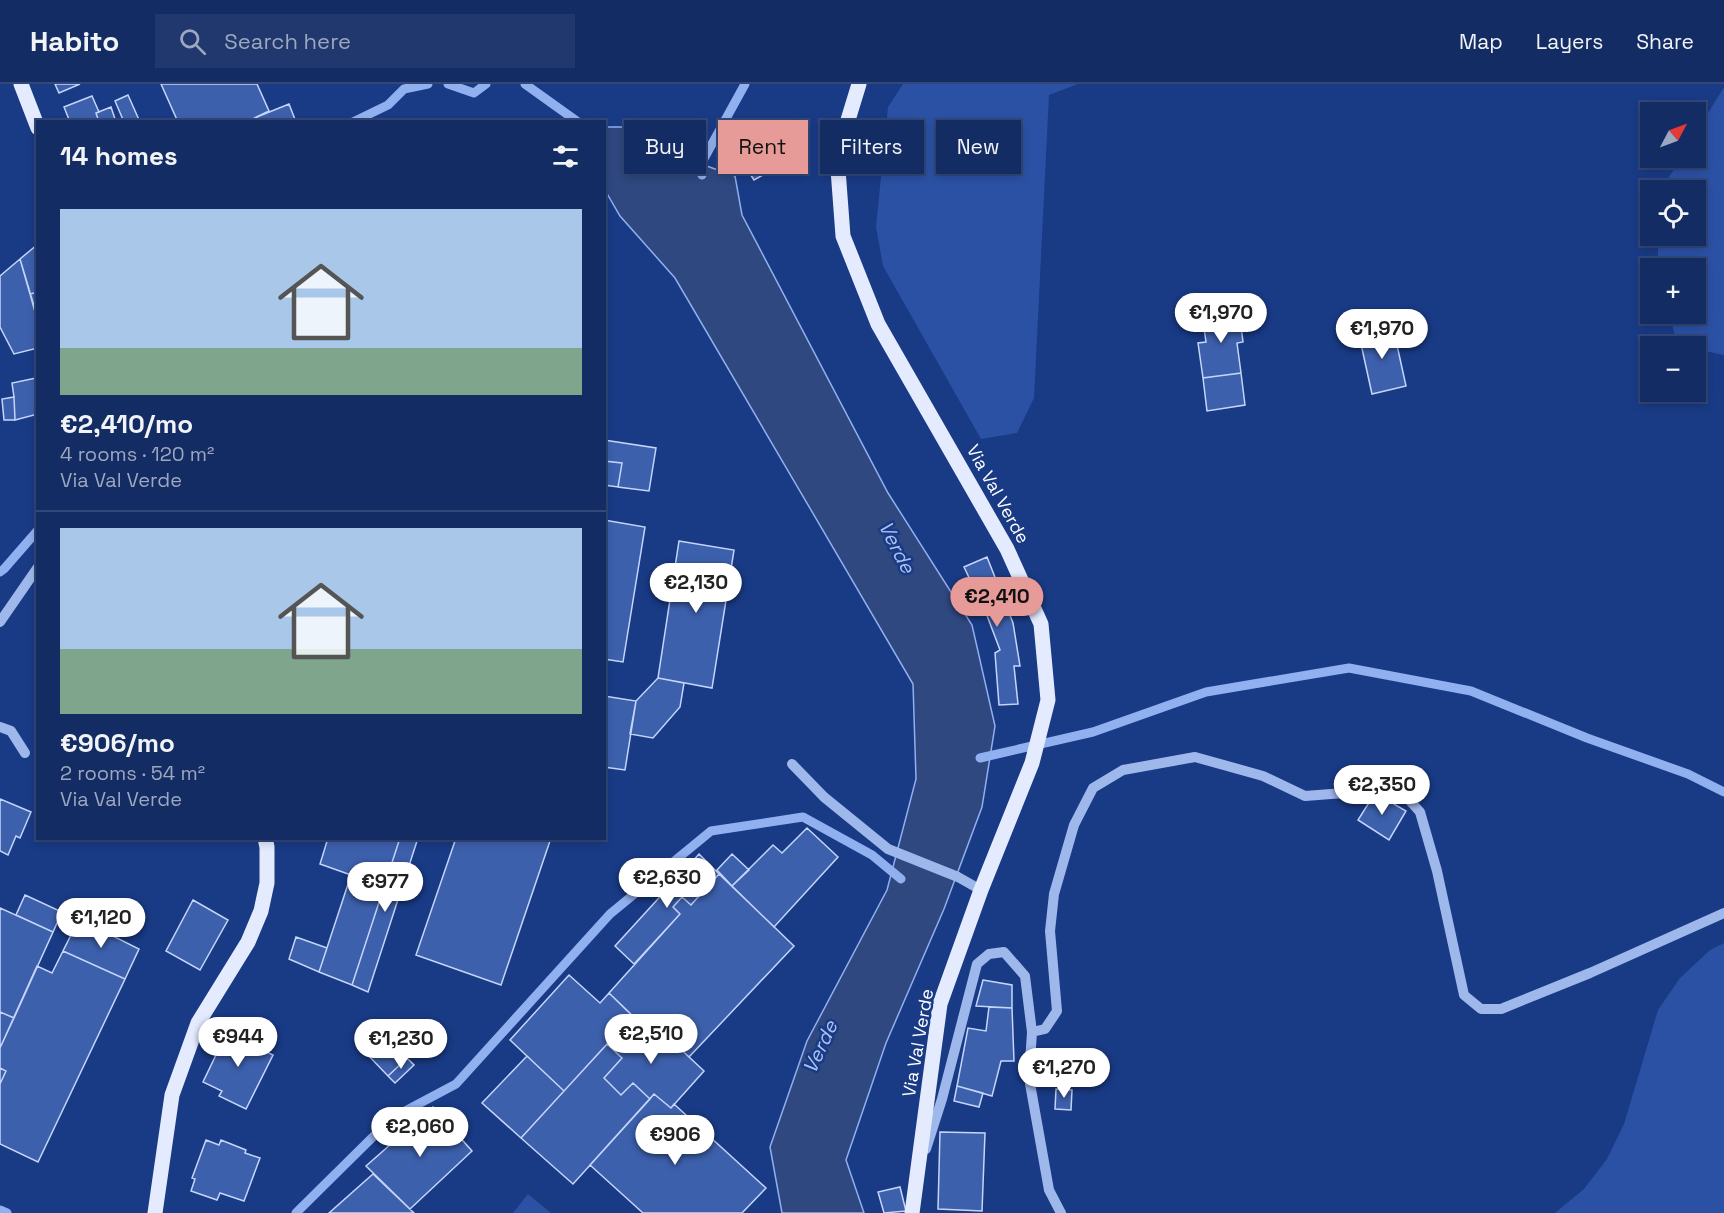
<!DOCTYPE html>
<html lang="en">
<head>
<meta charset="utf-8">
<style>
	:root { --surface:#132c64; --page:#20386d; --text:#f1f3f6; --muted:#9da7bf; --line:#324878; --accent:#e69b98 }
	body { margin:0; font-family:"Space Grotesk",sans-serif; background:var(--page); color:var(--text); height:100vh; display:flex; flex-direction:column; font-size:22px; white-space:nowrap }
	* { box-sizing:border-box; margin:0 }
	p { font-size:20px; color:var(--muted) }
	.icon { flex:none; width:33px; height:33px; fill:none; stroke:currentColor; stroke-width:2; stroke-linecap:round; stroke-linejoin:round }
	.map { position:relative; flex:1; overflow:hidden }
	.details { position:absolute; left:36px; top:36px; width:570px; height:720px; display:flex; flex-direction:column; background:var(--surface); border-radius:0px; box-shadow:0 3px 9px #0003,0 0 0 2px var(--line) }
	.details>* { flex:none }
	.top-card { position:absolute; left:624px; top:36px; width:570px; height:54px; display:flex; gap:12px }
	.needle { width:39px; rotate:49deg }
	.tools { position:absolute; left:1640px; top:18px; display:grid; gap:12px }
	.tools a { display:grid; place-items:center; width:66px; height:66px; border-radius:0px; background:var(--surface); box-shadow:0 3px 9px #0003,0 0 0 2px var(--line); font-size:30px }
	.price { position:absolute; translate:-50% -51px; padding:0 14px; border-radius:21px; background:#fff; color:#222; font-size:20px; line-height:39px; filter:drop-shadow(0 2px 3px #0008) }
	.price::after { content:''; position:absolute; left:50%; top:36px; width:18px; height:14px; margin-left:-9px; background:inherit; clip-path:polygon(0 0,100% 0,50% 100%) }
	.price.on { background:var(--accent); color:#111 }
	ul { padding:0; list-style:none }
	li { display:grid; align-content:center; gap:12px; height:318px; padding:0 24px }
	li+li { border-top:2px solid var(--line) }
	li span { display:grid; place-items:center; height:186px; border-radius:0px; color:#555 }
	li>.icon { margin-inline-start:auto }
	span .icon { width:108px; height:108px; fill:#fffc; stroke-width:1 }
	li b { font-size:26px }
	h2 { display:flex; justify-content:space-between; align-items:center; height:72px; padding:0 24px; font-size:26px }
	.chip { padding:0 21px; border-radius:0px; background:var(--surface); box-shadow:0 3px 9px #0003,0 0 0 2px var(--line); font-size:21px; line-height:54px }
	.chip.on { background:var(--accent); color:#111 }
	header { display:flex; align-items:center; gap:36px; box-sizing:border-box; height:84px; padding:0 30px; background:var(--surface); border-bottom:2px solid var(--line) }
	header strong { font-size:28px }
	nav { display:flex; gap:33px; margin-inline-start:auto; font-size:21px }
	.search { width:420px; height:54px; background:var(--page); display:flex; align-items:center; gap:15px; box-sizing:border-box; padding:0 21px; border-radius:0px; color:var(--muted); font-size:22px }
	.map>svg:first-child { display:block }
	.green { fill:#2b51a4 }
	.water { fill:#2f4880; stroke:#91b0ef; stroke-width:1.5 }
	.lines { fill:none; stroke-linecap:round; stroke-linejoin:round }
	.stream { stroke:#91b0ef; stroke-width:9 }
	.building { fill:#3d60ad; stroke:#c4d5f9; stroke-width:1.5 }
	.minor { stroke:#9fb8ec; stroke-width:10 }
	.major { stroke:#e4ebff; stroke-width:15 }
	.labels { text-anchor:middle; stroke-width:5; stroke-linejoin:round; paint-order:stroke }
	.street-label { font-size:18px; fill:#fff; stroke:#193a85 }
	.water-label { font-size:20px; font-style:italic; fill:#aac2f4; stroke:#193a85 }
</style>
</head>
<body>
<header>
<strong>Habito</strong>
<div class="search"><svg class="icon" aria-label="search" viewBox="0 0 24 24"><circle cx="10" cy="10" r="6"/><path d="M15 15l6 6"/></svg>Search here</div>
<nav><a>Map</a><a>Layers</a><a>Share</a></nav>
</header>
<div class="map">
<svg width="1724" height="1129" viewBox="0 0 1724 1129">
	<rect width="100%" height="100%" fill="#193a85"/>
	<!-- green -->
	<path class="green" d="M 903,0 L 1078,0 L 1049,11 L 1034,314 L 1017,349 L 981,355 L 883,182 L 876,143 L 888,23 Z
		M 1724,3 L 1724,271 L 1695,265 L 1695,262 L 1678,262 L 1669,230 L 1695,230 L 1695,184 L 1657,184 L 1657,183 L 1659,152 L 1695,152 L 1695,106 L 1662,106 L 1662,104 L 1681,74 L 1695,74 L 1695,50 Z
		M 1724,859 L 1724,1129 L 1555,1129 L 1584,1105 L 1607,1075 L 1624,1040 L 1658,926 L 1680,894 L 1710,866 Z
		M 528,1110 L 551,1129 L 513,1129 Z"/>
	<!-- water -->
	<path class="water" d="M 604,43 L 632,43 L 701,80 L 735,92 L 742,131 L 888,409 L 972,541 L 995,642 L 982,723 L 944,825 L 886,959 L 846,1076 L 864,1129 L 782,1129 L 770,1063 L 807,957 L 887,806 L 916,695 L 913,600 L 675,194 L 620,132 L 605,106 Z"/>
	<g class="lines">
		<!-- stream -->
		<path class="stream" d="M 448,0 L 474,9 L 486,0
			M 525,0 L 578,38
			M 353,38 L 388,21 L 404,5 L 428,0
			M 702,91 L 701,80 L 745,0
			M 0,488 L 4,485 L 38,446
			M 980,674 L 1093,648 L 1206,608 L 1349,584 L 1471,607 L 1587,654 L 1688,690 L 1724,708
			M 0,1126 L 7,1129
			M 296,1129 L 392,1034 L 456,1000 L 610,830 L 711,747 L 803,733 L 872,771 L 901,795"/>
	</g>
	<!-- building -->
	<path class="building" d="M 55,0 L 80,0 L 59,9 Z
		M 161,0 L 257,0 L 269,27 L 246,38 L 178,38 Z
		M 128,11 L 140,38 L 124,38 L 115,17 Z
		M 92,12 L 99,28 L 96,29 L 99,38 L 70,38 L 64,23 Z
		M 289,20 L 296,38 L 259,38 L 257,33 Z
		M 111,23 L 116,38 L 99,38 L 96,29 Z
		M 751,48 L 768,88 L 754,96 L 738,71 L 732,53 Z
		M 38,160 L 38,208 L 30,210 L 20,175 Z
		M 20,175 L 38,235 L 38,264 L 14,270 L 0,243 L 0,192 Z
		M 38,208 L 38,235 L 37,235 L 30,210 Z
		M 1239,226 L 1243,258 L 1237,259 L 1241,289 L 1203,294 L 1198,259 L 1206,258 L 1202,230 Z
		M 1393,243 L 1406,302 L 1372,310 L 1359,251 Z
		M 1241,289 L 1245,321 L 1207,327 L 1203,294 Z
		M 36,294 L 38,294 L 38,330 L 15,336 L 14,313 L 12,299 Z
		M 14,313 L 15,336 L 4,336 L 2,315 Z
		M 604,356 L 656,364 L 649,407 L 618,403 L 622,379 L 604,377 Z
		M 604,377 L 622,379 L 618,403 L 604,401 Z
		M 604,436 L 645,443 L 623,578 L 604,575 Z
		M 679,457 L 734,466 L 712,604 L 658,594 Z
		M 987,473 L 1013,539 L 1020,582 L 1014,582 L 1018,620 L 999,621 L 995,569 L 1000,566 L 980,513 L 974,516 L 968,504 L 973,502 L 964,483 Z
		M 658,594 L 684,599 L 680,623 L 653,654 L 630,650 L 636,617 Z
		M 604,612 L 636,617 L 625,686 L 604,683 Z
		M 1375,709 L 1406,727 L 1389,756 L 1358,736 Z
		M 0,715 L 31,728 L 20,754 L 16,752 L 8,771 L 0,767 Z
		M 807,744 L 838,773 L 774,843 L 732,802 L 773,761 L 782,769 Z
		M 328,754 L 400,754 L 352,901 L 319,888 L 351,791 L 320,780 Z
		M 400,754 L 418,754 L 368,908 L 352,901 Z
		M 456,754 L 551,754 L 501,901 L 416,871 Z
		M 699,770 L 719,790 L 691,821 L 682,813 L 673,823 L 680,830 L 634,880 L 615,862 Z
		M 732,770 L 749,786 L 732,802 L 717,786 Z
		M 719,790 L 794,862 L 689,973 L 672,957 L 665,964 L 609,909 L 680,830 L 673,823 L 682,813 L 691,821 Z
		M 25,811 L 62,828 L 53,848 L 16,831 Z
		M 193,816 L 228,836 L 200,886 L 166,867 Z
		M 0,824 L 53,848 L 14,934 L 0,928 Z
		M 79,835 L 139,865 L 125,895 L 63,867 Z
		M 296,853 L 327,864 L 319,888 L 289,875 Z
		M 63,867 L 125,895 L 38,1078 L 0,1060 L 0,1000 L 6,987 L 0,984 L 0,964 L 37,882 L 52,889 Z
		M 569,891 L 600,919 L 609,909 L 633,932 L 564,1007 L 510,956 Z
		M 983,896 L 1012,901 L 1012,924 L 976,922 Z
		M 989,923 L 1012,924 L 1014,977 L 1001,977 L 992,1012 L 957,1002 L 968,944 L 986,947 Z
		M 0,928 L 14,934 L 0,964 Z
		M 633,932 L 665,964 L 672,957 L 704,987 L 671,1024 L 654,1010 L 650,1015 L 633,999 L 621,1011 L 604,994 L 622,974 L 607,960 Z
		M 229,944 L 257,957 L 255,962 L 273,971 L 246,1025 L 219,1012 L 222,1007 L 203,998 Z
		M 384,951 L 407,974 L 388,992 L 366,969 Z
		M 607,960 L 622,974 L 604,994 L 621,1011 L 633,999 L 650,1015 L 573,1100 L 521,1054 Z
		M 527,972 L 564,1007 L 521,1054 L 482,1019 Z
		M 407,974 L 414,981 L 395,999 L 388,992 Z
		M 0,984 L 6,987 L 0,1000 Z
		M 957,1002 L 983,1009 L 979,1023 L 954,1017 Z
		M 1056,1005 L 1072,1006 L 1071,1026 L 1055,1025 Z
		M 654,1010 L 671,1024 L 674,1020 L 766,1104 L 742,1129 L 643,1129 L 590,1081 Z
		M 433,1023 L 472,1067 L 410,1125 L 366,1082 Z
		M 940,1048 L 985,1049 L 982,1127 L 938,1125 Z
		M 206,1056 L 219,1061 L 221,1056 L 246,1066 L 245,1069 L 260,1074 L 244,1117 L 220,1109 L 217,1116 L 191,1107 L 195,1095 L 192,1094 Z
		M 373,1090 L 414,1129 L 329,1129 Z
		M 900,1103 L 906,1127 L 884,1129 L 878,1108 Z"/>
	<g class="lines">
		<!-- minor -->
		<path class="minor" d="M 0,538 L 38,483
			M 0,643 L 11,647 L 25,669
			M 792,680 L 824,713 L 888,765 L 958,793 L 981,806
			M 1032,948 L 1045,945 L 1057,927 L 1050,847 L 1054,810 L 1074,741 L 1093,704 L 1123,686 L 1195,673 L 1263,692 L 1305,712 L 1344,709 L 1376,697 L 1401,707 L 1420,728 L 1437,787 L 1464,911 L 1481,925 L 1501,925 L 1590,889 L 1724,829
			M 926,1065 L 942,1015 L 977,880 L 989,870 L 1004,868 L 1025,892 L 1032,948 L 1029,994 L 1049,1106 L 1061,1129"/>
		<!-- major -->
		<path class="major" d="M 21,0 L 38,44
			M 859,0 L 837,72 L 843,152 L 878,240 L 1007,465 L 1041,540 L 1048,616 L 1032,679 L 981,806 L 940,920 L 912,1129
			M 155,1129 L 172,1011 L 198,939 L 248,858 L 261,827 L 267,799 L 267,763 L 265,754"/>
	</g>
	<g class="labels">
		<!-- street labels -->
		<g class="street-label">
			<text transform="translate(998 410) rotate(61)" y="6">Via Val Verde</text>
			<text transform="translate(918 959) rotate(-80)" y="6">Via Val Verde</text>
		</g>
		<!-- water labels -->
		<g class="water-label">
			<text transform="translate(897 463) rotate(63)" y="7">Verde</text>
			<text transform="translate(820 963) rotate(-65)" y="7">Verde</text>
		</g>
	</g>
</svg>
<div class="tools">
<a><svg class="needle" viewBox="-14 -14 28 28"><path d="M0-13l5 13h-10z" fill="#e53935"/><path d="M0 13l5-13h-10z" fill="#9da7bf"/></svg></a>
<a><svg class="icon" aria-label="locate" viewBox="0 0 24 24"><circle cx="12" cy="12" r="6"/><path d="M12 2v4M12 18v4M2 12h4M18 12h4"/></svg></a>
<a>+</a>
<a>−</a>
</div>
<b class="price" style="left:1221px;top:260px">€1,970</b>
<b class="price" style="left:1382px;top:276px">€1,970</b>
<b class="price" style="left:696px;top:530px">€2,130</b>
<b class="price on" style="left:997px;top:544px">€2,410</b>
<b class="price" style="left:1382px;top:732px">€2,350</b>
<b class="price" style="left:667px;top:825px">€2,630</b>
<b class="price" style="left:385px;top:829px">€977</b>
<b class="price" style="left:101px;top:865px">€1,120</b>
<b class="price" style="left:651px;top:981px">€2,510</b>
<b class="price" style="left:238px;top:984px">€944</b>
<b class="price" style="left:401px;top:986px">€1,230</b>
<b class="price" style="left:1064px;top:1015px">€1,270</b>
<b class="price" style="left:420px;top:1074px">€2,060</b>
<b class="price" style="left:675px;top:1082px">€906</b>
<div class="top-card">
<a class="chip">Buy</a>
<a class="chip on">Rent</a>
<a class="chip">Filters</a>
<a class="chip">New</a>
</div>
<section class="details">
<h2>14 homes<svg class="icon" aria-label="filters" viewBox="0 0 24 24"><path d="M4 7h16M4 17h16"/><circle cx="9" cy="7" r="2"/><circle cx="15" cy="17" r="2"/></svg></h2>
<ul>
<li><span style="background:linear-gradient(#a9c7e8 75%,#7fa58c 0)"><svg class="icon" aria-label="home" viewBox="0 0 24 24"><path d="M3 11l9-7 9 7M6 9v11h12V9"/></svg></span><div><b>€2,410/mo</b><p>4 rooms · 120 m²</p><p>Via Val Verde</p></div></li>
<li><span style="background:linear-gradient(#a9c7e8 65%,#7fa58c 0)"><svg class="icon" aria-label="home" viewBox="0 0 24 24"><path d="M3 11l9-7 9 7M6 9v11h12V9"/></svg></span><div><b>€906/mo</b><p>2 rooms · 54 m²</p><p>Via Val Verde</p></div></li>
</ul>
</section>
</div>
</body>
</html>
